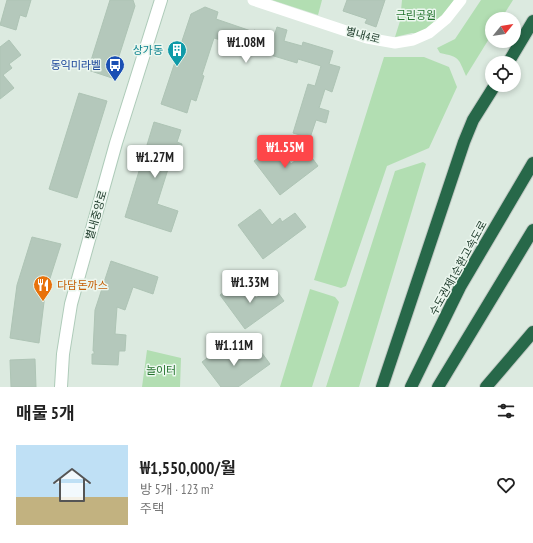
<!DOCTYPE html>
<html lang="ko">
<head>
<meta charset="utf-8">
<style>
	:root { --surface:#fff; --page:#f2f2f2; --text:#222; --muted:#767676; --line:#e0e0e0; --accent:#fe4649 }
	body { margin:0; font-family:"PT Sans Narrow","Noto Sans KR",sans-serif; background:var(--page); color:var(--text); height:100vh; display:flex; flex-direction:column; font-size:15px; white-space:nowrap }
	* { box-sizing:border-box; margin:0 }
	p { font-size:13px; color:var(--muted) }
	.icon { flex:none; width:22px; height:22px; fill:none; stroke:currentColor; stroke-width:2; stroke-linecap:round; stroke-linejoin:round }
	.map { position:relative; height:387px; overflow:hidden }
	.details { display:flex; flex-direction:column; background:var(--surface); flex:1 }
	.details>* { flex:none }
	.needle { width:26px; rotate:60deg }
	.tools { position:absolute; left:485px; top:12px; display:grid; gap:8px }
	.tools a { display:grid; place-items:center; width:36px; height:36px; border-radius:50%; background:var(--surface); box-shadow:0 2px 6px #0003; font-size:20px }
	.price { position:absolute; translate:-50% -34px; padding:0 9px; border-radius:4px; background:#fff; color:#222; font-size:13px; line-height:26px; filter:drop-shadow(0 1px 2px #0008) }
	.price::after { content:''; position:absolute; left:50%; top:24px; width:12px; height:9px; margin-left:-6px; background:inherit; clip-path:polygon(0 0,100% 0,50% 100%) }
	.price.selected { background:var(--accent); color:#fff }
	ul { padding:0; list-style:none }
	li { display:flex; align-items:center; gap:12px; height:100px; padding:0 16px }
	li+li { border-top:1px solid var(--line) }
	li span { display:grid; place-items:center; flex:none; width:112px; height:80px; border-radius:0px; color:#555 }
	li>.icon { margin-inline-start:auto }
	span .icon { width:48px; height:48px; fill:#fffc; stroke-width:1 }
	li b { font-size:17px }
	h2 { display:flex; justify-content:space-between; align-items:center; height:48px; padding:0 16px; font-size:17px }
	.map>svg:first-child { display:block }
	.green { fill:#b2deb2 }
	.building { fill:#b4c8bb; stroke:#aec4b5 }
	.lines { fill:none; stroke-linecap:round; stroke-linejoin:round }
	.secondary-casing { stroke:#aecbb9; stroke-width:14 }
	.highway-casing { stroke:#c0c8c3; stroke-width:14 }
	.street { stroke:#fff; stroke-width:11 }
	.secondary { stroke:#fff; stroke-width:12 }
	.highway { stroke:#276849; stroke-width:12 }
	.labels { text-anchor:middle; stroke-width:3; stroke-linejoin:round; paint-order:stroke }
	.park-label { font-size:11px; fill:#24742e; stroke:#ecf7ef }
	.street-label { font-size:11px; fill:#1d3a2a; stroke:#ecf7ef }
	.culture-label { font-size:11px; fill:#0d838f; stroke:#ecf7ef; text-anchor:end }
	.transit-label { font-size:11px; fill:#164399; stroke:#ecf7ef; text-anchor:end }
	.food-label { font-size:11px; fill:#c56008; stroke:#ecf7ef; text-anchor:start }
</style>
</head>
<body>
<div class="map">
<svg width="533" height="387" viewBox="0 0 533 387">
	<rect width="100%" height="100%" fill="#dceae0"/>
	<!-- green -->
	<path class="green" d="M 272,0 L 322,0 L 318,15 Z
		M 402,0 L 454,0 L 441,20 L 421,34 L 412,33 L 395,37 L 400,21 Z
		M 481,0 L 513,0 L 501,19 L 492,19 L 492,34 L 466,76 C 458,58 460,57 440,53 L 437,48 L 455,39 Z
		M 384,57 L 424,57 L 449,67 L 457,87 L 429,148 L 387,166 L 346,286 L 341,288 L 314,280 Z
		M 423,162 L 426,164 L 359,387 L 326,387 L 395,171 Z
		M 310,289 L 335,297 L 339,302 L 312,387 L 280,387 Z
		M 147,350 L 181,358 L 180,387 L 142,387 Z"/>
	<!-- building -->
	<path class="building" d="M 7,0 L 31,0 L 26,17 L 20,15 L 16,30 L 0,25 Z
		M 110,0 L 133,0 L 135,6 L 112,78 L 88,70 Z
		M 347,0 L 385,0 L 376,27 L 365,23 L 367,19 L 343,11 Z
		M 205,7 L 218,12 L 216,19 L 254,32 L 254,30 L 274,36 L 277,27 L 287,30 L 284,41 L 302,46 L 303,42 L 333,51 L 329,64 L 340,67 L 332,92 L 325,89 L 319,108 L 329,111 L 326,123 L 316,120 L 310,138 L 293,133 L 308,84 L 315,86 L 321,66 L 298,59 L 297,63 L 214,38 L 202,75 L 204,76 L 196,101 L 191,99 L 187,113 L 161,104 L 191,14 Z
		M 9,40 L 21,55 L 9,64 L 12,68 L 3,75 L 14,88 L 0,99 L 0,47 Z
		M 79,93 L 107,101 L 77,198 L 49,189 Z
		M 154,122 L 181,130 L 177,142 L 182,144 L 175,168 L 169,166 L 157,204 L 178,211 L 171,232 L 125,217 Z
		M 273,147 L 283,159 L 286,157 L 291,164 L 307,151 L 318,166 L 280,195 L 254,161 Z
		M 260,209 L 272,225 L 280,218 L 282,222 L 295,213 L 306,227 L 263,259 L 238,225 Z
		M 32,237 L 61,244 L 45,294 L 39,343 L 10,338 L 17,285 Z
		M 111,261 L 158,277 L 153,294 L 133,287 L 125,310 L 117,307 L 115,334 L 126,335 L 125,351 L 119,351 L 118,365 L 92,364 L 92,354 L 94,354 L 94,351 L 93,351 L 95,310 Z
		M 238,281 L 248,294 L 251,292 L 256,298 L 273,286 L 284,301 L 245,329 L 220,295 Z
		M 224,345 L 235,361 L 244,354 L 246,358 L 259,349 L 270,364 L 238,387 L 221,387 L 202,362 Z
		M 35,359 L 36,387 L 11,387 L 10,360 Z"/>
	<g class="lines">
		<defs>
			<path id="secondary" d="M 61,387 L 63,354 L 71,304 L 116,143 L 161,0"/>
			<path id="highway" d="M 508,63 L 533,21
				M 382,387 L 464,142 L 473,120 L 495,85
				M 411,387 L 460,287 L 533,163
				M 438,387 L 533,230
				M 486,387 L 533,332"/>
		</defs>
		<!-- secondary casing -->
		<use href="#secondary" class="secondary-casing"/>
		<!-- highway casing -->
		<use href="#highway" class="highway-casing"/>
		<!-- street -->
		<path class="street" d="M 253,0 L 367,38 L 395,43 L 413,40 L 429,33 L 446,19 L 461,0"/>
		<!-- secondary -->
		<use href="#secondary" class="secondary"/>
		<!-- highway -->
		<use href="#highway" class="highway"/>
	</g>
	<!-- icons -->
	<defs>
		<symbol id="building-pin" viewBox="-11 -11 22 30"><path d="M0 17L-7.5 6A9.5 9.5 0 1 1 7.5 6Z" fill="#0f9aa8" stroke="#ecf7ef"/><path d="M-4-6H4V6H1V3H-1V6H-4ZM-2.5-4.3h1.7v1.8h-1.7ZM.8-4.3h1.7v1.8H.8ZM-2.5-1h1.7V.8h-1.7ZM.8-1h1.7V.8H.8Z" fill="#fff"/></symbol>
		<symbol id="bus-pin" viewBox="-11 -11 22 30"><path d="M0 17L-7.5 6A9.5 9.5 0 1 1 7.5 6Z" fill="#1a4fb4" stroke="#ecf7ef"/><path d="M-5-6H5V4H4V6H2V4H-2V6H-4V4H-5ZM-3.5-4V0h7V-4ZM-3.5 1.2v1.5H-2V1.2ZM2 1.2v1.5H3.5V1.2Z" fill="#fff"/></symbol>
		<symbol id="restaurant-pin" viewBox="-11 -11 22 30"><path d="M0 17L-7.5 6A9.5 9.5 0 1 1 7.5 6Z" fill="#e8710a" stroke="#ecf7ef"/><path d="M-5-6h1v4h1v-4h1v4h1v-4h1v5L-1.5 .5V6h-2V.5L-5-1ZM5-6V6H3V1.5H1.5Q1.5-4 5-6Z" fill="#fff"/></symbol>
	</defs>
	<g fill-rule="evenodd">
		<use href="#building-pin" x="166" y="39" width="22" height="30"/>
		<use href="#bus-pin" x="104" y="54" width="22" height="30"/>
		<use href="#restaurant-pin" x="32" y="274" width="22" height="30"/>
	</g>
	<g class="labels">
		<!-- park labels -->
		<g class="park-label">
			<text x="416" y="19">근린공원</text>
			<text x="161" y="374">놀이터</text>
		</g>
		<!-- street labels -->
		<g class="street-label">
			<text transform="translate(363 35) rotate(15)" y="4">별내4로</text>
			<text transform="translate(96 215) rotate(-74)" y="4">별내중앙로</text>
			<text transform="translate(458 268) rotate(-61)" y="4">수도권제1순환고속도로</text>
		</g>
		<!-- culture labels -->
		<g class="culture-label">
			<text x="163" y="54">상가동</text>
		</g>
		<!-- transit labels -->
		<g class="transit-label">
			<text x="101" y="69">동익미라벨</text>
		</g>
		<!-- food labels -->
		<g class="food-label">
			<text x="57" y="289">다담돈까스</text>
		</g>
	</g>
</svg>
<div class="tools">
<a><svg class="needle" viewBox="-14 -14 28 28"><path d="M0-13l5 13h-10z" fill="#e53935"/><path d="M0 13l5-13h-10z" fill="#767676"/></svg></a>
<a><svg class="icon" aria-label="locate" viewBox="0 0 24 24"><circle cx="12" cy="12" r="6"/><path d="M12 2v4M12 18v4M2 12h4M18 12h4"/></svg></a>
</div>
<b class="price" style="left:246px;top:64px">₩1.08M</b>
<b class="price selected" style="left:285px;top:169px">₩1.55M</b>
<b class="price" style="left:155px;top:179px">₩1.27M</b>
<b class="price" style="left:250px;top:304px">₩1.33M</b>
<b class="price" style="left:234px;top:367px">₩1.11M</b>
</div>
<section class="details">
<h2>매물 5개<svg class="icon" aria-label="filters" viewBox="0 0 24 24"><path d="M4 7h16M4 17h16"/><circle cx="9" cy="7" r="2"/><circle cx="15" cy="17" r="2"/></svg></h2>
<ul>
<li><span style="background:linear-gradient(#bfe0f5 65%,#c2b280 0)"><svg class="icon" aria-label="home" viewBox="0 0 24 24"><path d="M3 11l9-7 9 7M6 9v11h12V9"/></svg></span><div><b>₩1,550,000/월</b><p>방 5개 · 123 m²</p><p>주택</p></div><svg class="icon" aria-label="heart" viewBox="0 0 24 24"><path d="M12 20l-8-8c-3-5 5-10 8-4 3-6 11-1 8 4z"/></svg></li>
</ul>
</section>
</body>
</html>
